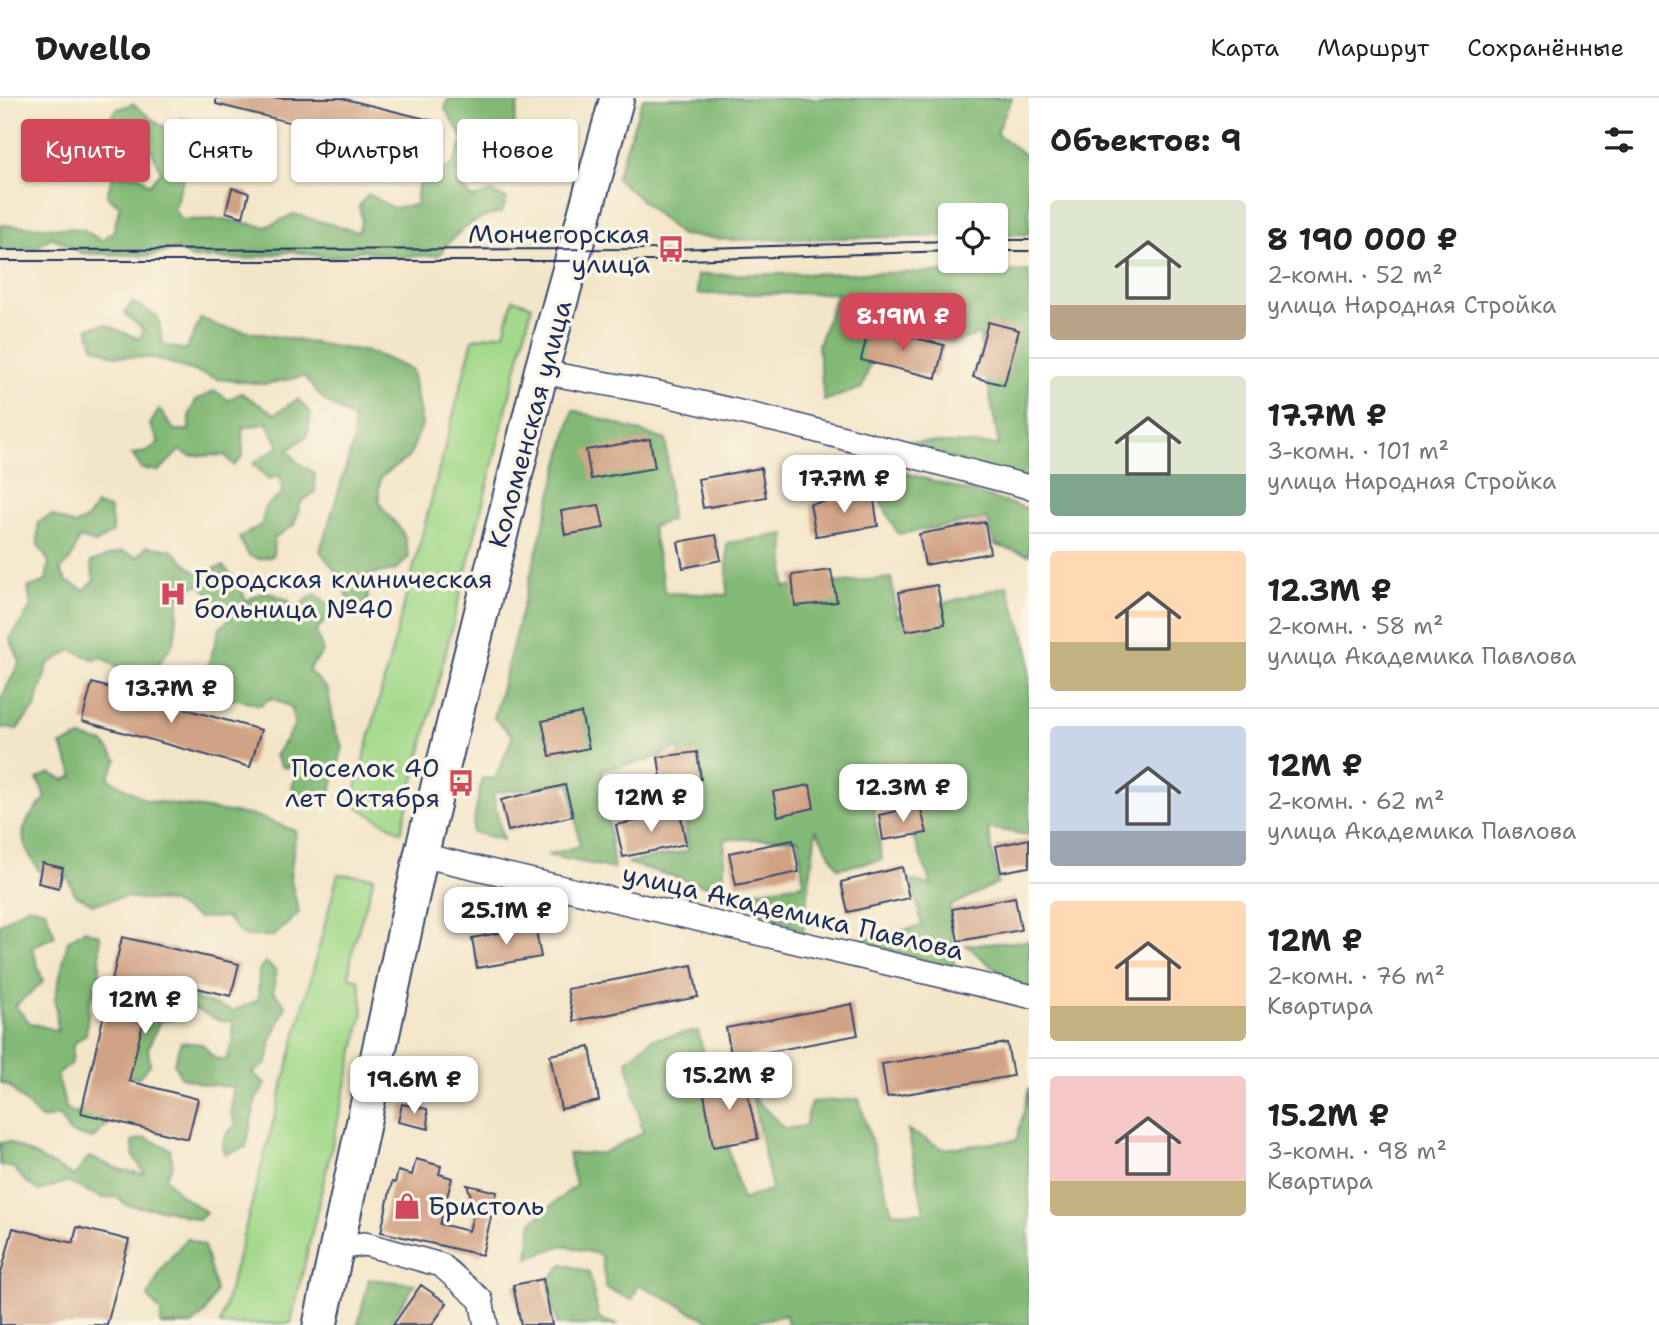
<!DOCTYPE html>
<html lang="ru">
<head>
<meta charset="utf-8">
<style>
	:root { --surface:#fff; --page:#f6f6f6; --text:#222; --muted:#767676; --line:#e0e0e0; --accent:#d1495b }
	body { margin:0; font-family:"Shantell Sans",sans-serif; background:var(--page); color:var(--text); height:100vh; display:flex; flex-direction:column; font-size:26px; white-space:nowrap }
	* { box-sizing:border-box; margin:0 }
	p { font-size:23px; color:var(--muted) }
	.icon { flex:none; width:38px; height:38px; fill:none; stroke:currentColor; stroke-width:2; stroke-linecap:round; stroke-linejoin:round }
	.map { position:relative; flex:1; overflow:hidden }
	.drawer { display:flex; flex-direction:column; background:var(--surface); width:630px }
	.drawer>* { flex:none }
	.banner { position:absolute; left:21px; top:21px; width:665px; height:63px; display:flex; gap:14px }
	.tools { position:absolute; left:938px; top:105px; display:grid; gap:14px }
	.tools a { display:grid; place-items:center; width:70px; height:70px; border-radius:7px; background:var(--surface); box-shadow:0 2px 5px #0004; font-size:35px }
	.price { position:absolute; translate:-50% -60px; padding:0 16px; border-radius:14px; background:#fff; color:#222; font-size:23px; line-height:46px; filter:drop-shadow(0 2px 4px #0008) }
	.price::after { content:''; position:absolute; left:50%; top:42px; width:21px; height:16px; margin-left:-10px; background:inherit; clip-path:polygon(0 0,100% 0,50% 100%) }
	.price.on { background:var(--accent); color:#fff }
	ul { padding:0; list-style:none }
	li { display:flex; align-items:center; gap:21px; height:175px; padding:0 21px }
	li+li { border-top:2px solid var(--line) }
	li span { display:grid; place-items:center; flex:none; width:196px; height:140px; border-radius:7px; color:#555 }
	li>.icon { margin-inline-start:auto }
	span .icon { width:84px; height:84px; fill:#fffc; stroke-width:1 }
	li b { font-size:30px }
	h2 { display:flex; justify-content:space-between; align-items:center; height:84px; padding:0 21px; font-size:30px }
	.tag { padding:0 24px; border-radius:7px; background:var(--surface); box-shadow:0 2px 5px #0004; font-size:24px; line-height:63px }
	.tag.on { background:var(--accent); color:#fff }
	header { display:flex; align-items:center; gap:42px; box-sizing:border-box; height:98px; padding:0 35px; background:var(--surface); border-bottom:2px solid var(--line) }
	header strong { font-size:33px }
	nav { display:flex; gap:38px; margin-inline-start:auto; font-size:24px }
	main { display:flex; flex:1; min-height:0 }
	.map>svg:first-child { display:block }
	.green { fill:#a3d98a; stroke:#5f8474; stroke-width:2 }
	.forest { fill:#82b976; stroke:#4e746a; stroke-width:2 }
	.building { fill:#d1a385 }
	.lines { fill:none; stroke-linecap:round; stroke-linejoin:round }
	.minor-casing { stroke:#3b4a6e; stroke-width:26 }
	.secondary-casing { stroke:#3b4a6e; stroke-width:37 }
	.minor { stroke:#fff; stroke-width:23 }
	.secondary { stroke:#fff; stroke-width:33 }
	.tram { stroke:#1b2f5e; stroke-width:2 }
	.labels { text-anchor:middle; stroke-width:7; stroke-linejoin:round; paint-order:stroke }
	.poi-label { font-size:26px; fill:#1b2f5e; stroke:#fcf5e5; text-anchor:end }
	.street-label { font-size:26px; fill:#1b2f5e; stroke:#fcf5e5 }
</style>
</head>
<body>
<header>
<strong>Dwello</strong>
<nav><a>Карта</a><a>Маршрут</a><a>Сохранённые</a></nav>
</header>
<main>
<div class="map">
<svg width="1029" height="1227" viewBox="0 0 1029 1227">
	<rect width="100%" height="100%" fill="#fcf5e5"/>
	<filter id="ink" filterUnits="userSpaceOnUse"><feTurbulence type="fractalNoise" baseFrequency=".0143" numOctaves="2"/><feDisplacementMap in="SourceGraphic" scale="14" xChannelSelector="R" yChannelSelector="G"/><feConvolveMatrix kernelMatrix="1 2 1 2 8 2 1 2 1" color-interpolation-filters="sRGB"/></filter>
	<filter id="wash" filterUnits="userSpaceOnUse"><feTurbulence type="fractalNoise" baseFrequency=".00686" numOctaves="4" result="noise"/><feDisplacementMap in="SourceGraphic" scale="28" xChannelSelector="R" yChannelSelector="G"/><feGaussianBlur stdDeviation="1.57" result="paint"/><feColorMatrix in="noise" values="0 0 0 0 0 0 0 0 0 0 0 0 0 0 0 0 0 1.4 0 .05"/><feComposite in="paint" operator="in"/></filter>
	<g filter="url(#wash)">
		<rect width="100%" height="100%" fill="#f3e5c8"/>
		<!-- green -->
		<path class="green" d="M 513,201 L 532,208 L 401,734 L 352,706 L 473,241 L 504,235 Z
			M 338,776 L 374,779 C 366,813 351,844 349,879 L 359,882 L 363,914 L 291,1225 L 220,1227 Z"/>
		<!-- forest -->
		<path class="forest" d="M 448,0 L 519,0 L 508,58 L 487,74 L 458,84 L 472,100 L 492,94 L 507,101 L 502,114 C 474,120 456,133 439,157 L 395,159 L 363,152 L 332,160 L 291,153 L 246,161 L 192,160 L 176,151 L 151,158 L 82,155 L 52,139 L 34,151 L 0,151 L 0,127 L 82,131 L 102,143 L 113,134 L 120,108 L 107,98 L 113,75 L 140,78 L 149,87 L 161,74 L 152,53 L 119,39 L 107,24 L 117,11 L 133,6 L 160,27 L 172,31 L 181,20 L 194,23 L 197,35 L 174,112 L 182,122 L 224,121 L 266,129 L 294,116 L 358,134 L 362,121 L 359,108 L 368,96 L 393,110 L 416,107 L 418,88 L 452,67 L 464,42 L 445,11 Z
			M 643,0 L 1012,0 L 996,35 L 1029,60 L 1029,136 L 996,137 L 996,117 L 950,117 L 950,138 L 734,142 L 681,137 L 616,80 Z
			M 1029,173 L 1029,385 L 897,343 L 999,347 L 979,236 L 953,245 L 884,225 L 862,290 L 824,303 L 818,247 L 837,195 L 698,196 L 697,177 Z
			M 132,204 L 158,219 L 163,247 L 186,252 L 201,220 L 221,229 L 373,255 L 412,272 L 422,327 L 409,359 L 381,379 C 374,410 384,410 401,432 C 406,439 407,451 409,459 L 396,472 L 372,476 L 366,482 L 368,501 L 361,516 L 352,516 L 343,483 L 320,453 L 354,343 L 353,321 L 324,302 L 304,278 L 266,286 L 218,281 L 155,260 L 115,258 L 93,248 L 88,230 L 104,226 L 139,241 L 144,232 L 125,216 Z
			M 215,293 L 229,302 L 241,295 L 275,316 L 298,301 L 311,316 L 307,338 L 288,352 L 298,365 L 315,375 L 315,394 L 301,404 L 294,427 L 274,440 L 273,458 L 260,461 L 249,458 L 239,440 L 262,426 L 265,409 L 282,396 L 280,377 L 269,381 L 253,366 L 279,348 L 267,325 L 242,330 L 243,358 L 234,368 L 225,357 L 190,358 L 180,352 L 159,373 L 142,371 L 132,356 L 147,354 L 159,344 L 150,327 L 159,311 L 174,332 L 189,332 L 189,318 L 196,302 Z
			M 573,312 L 666,342 L 671,422 L 652,429 L 665,495 L 727,497 L 727,445 L 785,436 L 784,489 L 891,480 L 897,518 L 1007,488 L 1029,553 L 1029,737 L 988,730 L 998,785 L 950,808 L 954,870 L 852,844 L 922,828 L 912,783 L 932,787 L 898,701 L 872,703 L 882,762 L 838,770 L 816,732 L 803,834 L 733,796 L 804,786 L 798,741 L 725,741 L 723,793 L 627,765 L 688,753 L 679,649 L 647,663 L 602,671 L 614,771 L 547,757 L 580,748 L 570,685 L 493,695 L 503,742 L 472,734 L 482,680 L 495,681 L 513,638 L 494,620 Z
			M 819,368 L 885,369 L 1029,411 L 1029,457 L 995,447 L 987,421 L 898,436 L 875,393 L 813,402 Z
			M 96,407 L 110,411 L 113,434 L 96,445 L 79,440 L 71,461 L 60,472 L 67,484 L 85,492 L 94,483 L 91,464 L 122,453 L 137,459 L 147,448 L 172,452 L 196,475 L 223,468 L 239,485 L 246,503 L 265,493 L 288,502 L 296,510 L 315,496 L 335,511 L 316,533 L 323,554 L 308,572 L 328,592 L 335,633 L 343,649 L 331,693 L 305,704 L 292,689 L 299,670 L 282,669 L 275,658 L 295,627 L 291,609 L 272,600 L 260,607 L 239,601 L 220,602 L 204,580 L 220,530 L 233,518 L 199,486 L 180,495 L 174,544 L 156,570 L 123,573 L 102,559 L 95,562 L 72,552 L 48,566 L 35,610 L 16,632 L 0,629 L 0,603 L 20,563 L 10,541 L 31,509 L 28,490 L 46,483 L 49,464 L 38,447 L 38,424 L 52,417 L 74,427 L 87,421 Z
			M 81,639 L 104,645 L 117,662 L 108,680 L 146,702 L 256,718 L 296,733 L 290,779 L 299,815 L 274,838 L 243,838 L 226,819 L 198,820 L 170,804 L 124,799 L 93,806 L 75,796 L 67,778 L 41,776 C 18,739 15,733 46,700 L 37,681 L 50,675 L 64,682 L 74,678 L 61,647 Z
			M 28,808 L 45,812 L 55,838 L 32,849 L 43,884 L 15,908 L 30,925 L 58,933 L 55,900 L 68,843 L 84,832 L 100,837 L 100,881 L 89,905 L 86,936 L 73,946 L 72,965 L 57,976 L 66,1010 L 76,1016 L 86,1008 L 108,1026 L 92,1041 L 69,1034 L 59,1018 L 41,1021 L 9,988 L 0,984 L 0,826 Z
			M 1029,843 L 1029,890 L 1011,884 L 966,847 Z
			M 265,864 L 276,873 L 273,893 L 286,908 L 271,942 L 267,965 L 252,975 L 266,986 L 256,1001 L 246,1049 L 226,1056 L 222,1048 L 227,1035 L 236,1027 L 231,1013 L 233,989 L 202,986 L 181,979 L 174,965 L 181,944 L 202,946 L 214,960 L 226,962 L 233,943 L 233,923 L 220,923 L 195,911 L 171,922 L 160,923 L 148,950 L 150,967 L 138,980 L 126,977 L 142,895 L 160,881 L 186,888 L 199,902 L 233,913 L 258,902 L 259,872 Z
			M 698,933 L 742,1102 L 772,1091 L 752,998 L 785,1031 L 805,1028 L 811,1004 L 859,1001 L 892,1114 L 924,1115 L 908,1032 L 943,1051 L 1017,1042 L 1029,990 L 1029,1227 L 788,1227 L 786,1217 L 741,1227 L 717,1227 L 639,1186 L 632,1202 L 606,1190 L 601,1157 L 563,1147 L 528,1160 L 532,1124 L 576,1087 L 568,1056 L 603,1055 L 643,1035 L 627,963 L 652,941 Z
			M 146,1040 L 170,1051 L 173,1067 L 165,1079 L 178,1095 L 206,1114 L 199,1122 L 167,1112 L 126,1107 L 117,1099 L 103,1100 L 67,1084 L 39,1093 L 26,1084 L 14,1070 L 0,1067 L 0,1045 L 9,1044 L 74,1078 L 89,1059 L 121,1072 L 145,1076 L 134,1059 L 132,1043 Z
			M 187,1140 L 204,1148 L 216,1193 L 205,1215 L 192,1227 L 161,1227 L 161,1214 L 148,1199 L 162,1170 Z
			M 563,1166 L 589,1174 L 599,1221 L 619,1227 L 557,1227 L 548,1183 Z
			M 369,1181 L 415,1186 L 388,1227 L 358,1227 Z"/>
		<g id="blocks">
			<!-- building -->
			<path class="building" d="M 216,0 L 341,0 L 434,23 L 426,58 L 216,6 Z
				M 232,90 L 249,95 L 243,119 L 226,114 Z
				M 988,224 L 1019,232 L 1004,287 L 973,279 Z
				M 869,229 L 944,247 L 936,280 L 861,262 Z
				M 650,341 L 655,370 L 591,381 L 586,352 Z
				M 761,370 L 766,399 L 703,410 L 698,381 Z
				M 873,396 L 878,428 L 816,438 L 810,406 Z
				M 599,407 L 604,430 L 565,437 L 561,413 Z
				M 985,424 L 990,455 L 925,467 L 919,436 Z
				M 716,437 L 721,462 L 683,470 L 678,444 Z
				M 831,472 L 837,504 L 795,508 L 792,477 Z
				M 937,487 L 945,526 L 906,533 L 899,494 Z
				M 92,585 L 261,632 L 250,669 L 82,623 Z
				M 581,615 L 589,650 L 550,658 L 542,623 Z
				M 697,654 L 701,681 L 662,687 L 658,659 Z
				M 565,687 L 573,718 L 508,733 L 501,702 Z
				M 810,687 L 814,710 L 778,718 L 773,694 Z
				M 920,708 L 927,735 L 883,742 L 879,717 Z
				M 680,714 L 686,746 L 623,759 L 616,727 Z
				M 1029,741 L 1029,769 L 1001,774 L 996,748 Z
				M 793,742 L 799,774 L 736,787 L 729,755 Z
				M 42,765 L 63,770 L 59,790 L 38,785 Z
				M 902,769 L 909,800 L 848,814 L 841,784 Z
				M 1015,799 L 1021,832 L 958,843 L 952,811 Z
				M 535,828 L 541,859 L 477,870 L 472,840 Z
				M 122,839 L 239,866 L 231,898 L 154,880 L 129,983 L 198,1001 L 188,1041 L 81,1015 Z
				M 692,867 L 698,899 L 574,923 L 567,891 Z
				M 852,906 L 858,937 L 732,961 L 726,930 Z
				M 1007,945 L 1013,978 L 887,999 L 882,966 Z
				M 590,949 L 599,1003 L 561,1011 L 550,957 Z
				M 743,978 L 758,1041 L 713,1049 L 702,984 Z
				M 402,1006 L 427,1011 L 429,1031 L 398,1024 Z
				M 416,1061 L 441,1068 L 439,1076 L 452,1080 L 440,1126 L 469,1133 L 475,1110 L 467,1087 L 497,1094 L 482,1157 L 381,1134 L 392,1084 L 395,1085 L 398,1073 L 412,1077 Z
				M 77,1129 L 129,1142 L 107,1227 L 0,1227 L 0,1179 L 13,1130 L 73,1145 Z
				M 543,1181 L 552,1227 L 521,1227 L 513,1187 Z
				M 421,1187 L 447,1205 L 432,1227 L 393,1227 Z"/>
		</g>
	</g>
	<g filter="url(#ink)">
		<use href="#blocks" fill-opacity="0" stroke="#3b4a6e" stroke-width="2"/>
		<g class="lines">
			<defs>
				<path id="minor" d="M 541,274 L 658,295 L 791,326 L 1029,389
					M 421,757 L 1029,898
					M 334,1150 L 365,1146 L 441,1167 L 481,1202 L 486,1227"/>
				<path id="secondary" d="M 320,1227 L 421,757 L 541,274 L 617,0"/>
			</defs>
			<!-- minor casing -->
			<use href="#minor" class="minor-casing"/>
			<!-- secondary casing -->
			<use href="#secondary" class="secondary-casing"/>
			<!-- minor -->
			<use href="#minor" class="minor"/>
			<!-- secondary -->
			<use href="#secondary" class="secondary"/>
			<!-- tram -->
			<path class="tram" d="M 996,142 L 1029,142
				M 0,152 L 671,151 L 950,143
				M 996,153 L 1029,153
				M 0,163 L 659,163 L 950,153"/>
		</g>
	</g>
	<!-- icons -->
	<defs>
		<symbol id="bus-bare" viewBox="-9 -9 18 18"><path d="M-5-6H5V4H4V6H2V4H-2V6H-4V4H-5ZM-3.5-4V0h7V-4ZM-3.5 1.2v1.5H-2V1.2ZM2 1.2v1.5H3.5V1.2Z" fill="#d1495b" stroke="#fcf5e5" stroke-width="2.5" paint-order="stroke"/></symbol>
		<symbol id="hospital-bare" viewBox="-9 -9 18 18"><path d="M-5-5h3v3.5h4V-5h3V5h-3V1.5h-4V5h-3Z" fill="#d1495b" stroke="#fcf5e5" stroke-width="2.5" paint-order="stroke"/></symbol>
		<symbol id="shop-bare" viewBox="-9 -9 18 18"><path d="M-5-2.5h2.3a2.7 3.5 0 0 1 5.4 0H5L5.5 6h-11ZM-1.5-2.5h3a1.5 2.3 0 0 0-3 0Z" fill="#d1495b" stroke="#fcf5e5" stroke-width="2.5" paint-order="stroke"/></symbol>
	</defs>
	<g fill-rule="evenodd">
		<use href="#bus-bare" x="652" y="132" width="38" height="38"/>
		<use href="#hospital-bare" x="154" y="477" width="38" height="38"/>
		<use href="#bus-bare" x="442" y="666" width="38" height="38"/>
		<use href="#shop-bare" x="388" y="1089" width="38" height="38"/>
	</g>
	<g class="labels">
		<!-- poi labels -->
		<g class="poi-label">
			<text x="650" y="145">Мончегорская<tspan x="650" dy="30">улица</tspan></text>
			<text x="194" y="490" text-anchor="start">Городская клиническая<tspan x="194" dy="30">больница №40</tspan></text>
			<text x="440" y="679">Поселок 40<tspan x="440" dy="30">лет Октября</tspan></text>
			<text x="428" y="1117" text-anchor="start">Бристоль</text>
		</g>
		<!-- street labels -->
		<g class="street-label">
			<text transform="translate(530 326) rotate(-75)" y="9">Коломенская улица</text>
			<text transform="translate(793 814) rotate(13)" y="9">улица Академика Павлова</text>
		</g>
	</g>
</svg>
<div class="tools">
<a><svg class="icon" aria-label="locate" viewBox="0 0 24 24"><circle cx="12" cy="12" r="6"/><path d="M12 2v4M12 18v4M2 12h4M18 12h4"/></svg></a>
</div>
<b class="price on" style="left:903px;top:255px">8.19M ₽</b>
<b class="price" style="left:844px;top:417px">17.7M ₽</b>
<b class="price" style="left:171px;top:627px">13.7M ₽</b>
<b class="price" style="left:903px;top:726px">12.3M ₽</b>
<b class="price" style="left:651px;top:736px">12M ₽</b>
<b class="price" style="left:506px;top:849px">25.1M ₽</b>
<b class="price" style="left:145px;top:938px">12M ₽</b>
<b class="price" style="left:729px;top:1014px">15.2M ₽</b>
<b class="price" style="left:414px;top:1018px">19.6M ₽</b>
<div class="banner">
<a class="tag on">Купить</a>
<a class="tag">Снять</a>
<a class="tag">Фильтры</a>
<a class="tag">Новое</a>
</div>
</div>
<section class="drawer">
<h2>Объектов: 9<svg class="icon" aria-label="filters" viewBox="0 0 24 24"><path d="M4 7h16M4 17h16"/><circle cx="9" cy="7" r="2"/><circle cx="15" cy="17" r="2"/></svg></h2>
<ul>
<li><span style="background:linear-gradient(#dfe7d0 75%,#b9a48a 0)"><svg class="icon" aria-label="home" viewBox="0 0 24 24"><path d="M3 11l9-7 9 7M6 9v11h12V9"/></svg></span><div><b>8 190 000 ₽</b><p>2-комн. · 52 m²</p><p>улица Народная Стройка</p></div></li>
<li><span style="background:linear-gradient(#dfe7d0 70%,#7fa58c 0)"><svg class="icon" aria-label="home" viewBox="0 0 24 24"><path d="M3 11l9-7 9 7M6 9v11h12V9"/></svg></span><div><b>17.7M ₽</b><p>3-комн. · 101 m²</p><p>улица Народная Стройка</p></div></li>
<li><span style="background:linear-gradient(#ffd9b3 65%,#c2b280 0)"><svg class="icon" aria-label="home" viewBox="0 0 24 24"><path d="M3 11l9-7 9 7M6 9v11h12V9"/></svg></span><div><b>12.3M ₽</b><p>2-комн. · 58 m²</p><p>улица Академика Павлова</p></div></li>
<li><span style="background:linear-gradient(#c9d6e8 75%,#9aa5b1 0)"><svg class="icon" aria-label="home" viewBox="0 0 24 24"><path d="M3 11l9-7 9 7M6 9v11h12V9"/></svg></span><div><b>12M ₽</b><p>2-комн. · 62 m²</p><p>улица Академика Павлова</p></div></li>
<li><span style="background:linear-gradient(#ffd9b3 75%,#c2b280 0)"><svg class="icon" aria-label="home" viewBox="0 0 24 24"><path d="M3 11l9-7 9 7M6 9v11h12V9"/></svg></span><div><b>12M ₽</b><p>2-комн. · 76 m²</p><p>Квартира</p></div></li>
<li><span style="background:linear-gradient(#f6c9c9 75%,#c2b280 0)"><svg class="icon" aria-label="home" viewBox="0 0 24 24"><path d="M3 11l9-7 9 7M6 9v11h12V9"/></svg></span><div><b>15.2M ₽</b><p>3-комн. · 98 m²</p><p>Квартира</p></div></li>
</ul>
</section>
</main>
</body>
</html>
